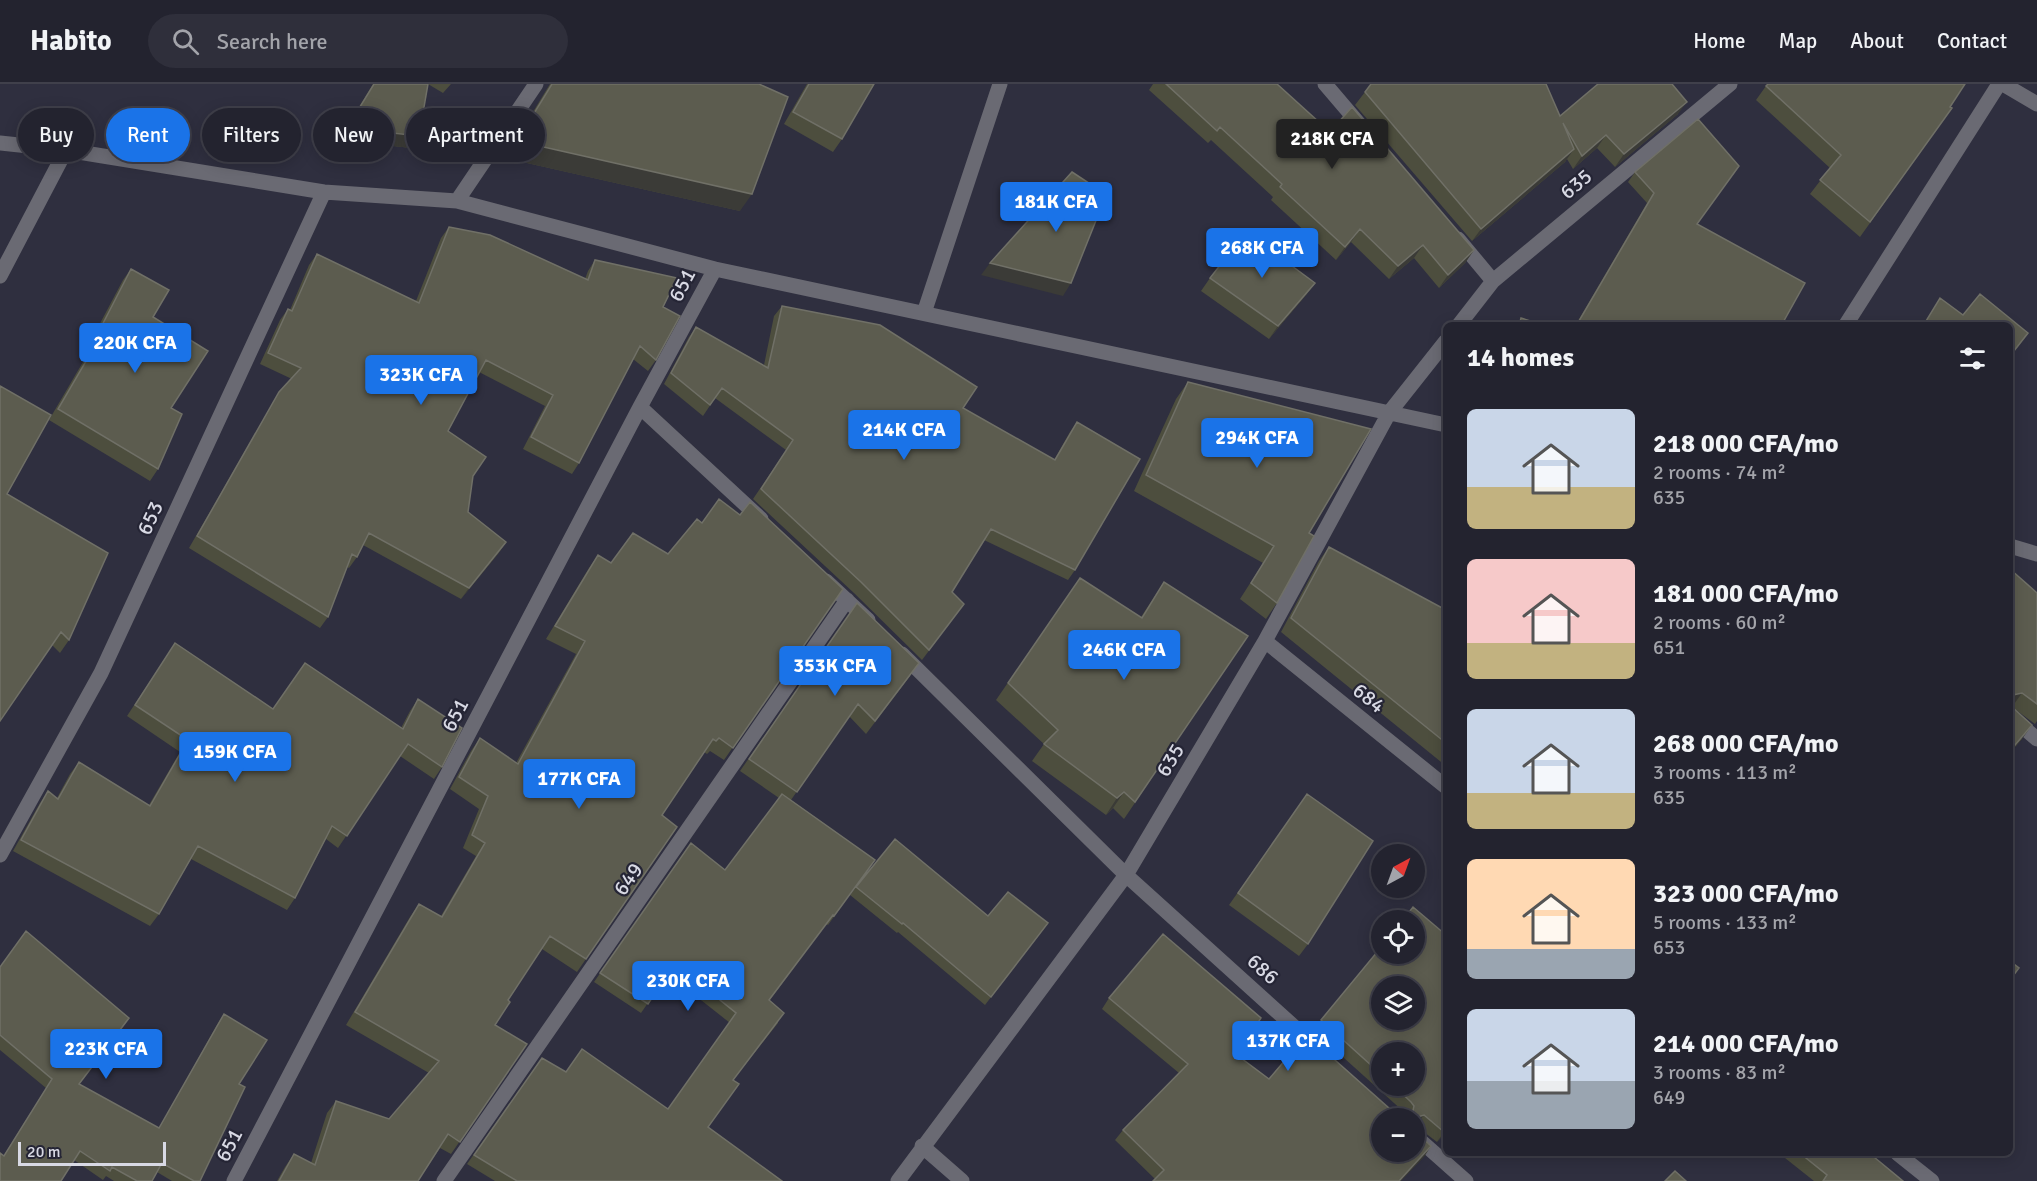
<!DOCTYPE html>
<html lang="en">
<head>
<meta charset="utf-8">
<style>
	:root { --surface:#23232f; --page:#2f2f3b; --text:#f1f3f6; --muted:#a3a4aa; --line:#40404b; --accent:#1a73e8 }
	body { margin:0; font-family:Signika,sans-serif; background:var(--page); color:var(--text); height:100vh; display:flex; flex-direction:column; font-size:22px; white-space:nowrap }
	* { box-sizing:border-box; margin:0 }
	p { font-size:20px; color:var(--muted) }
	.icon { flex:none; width:33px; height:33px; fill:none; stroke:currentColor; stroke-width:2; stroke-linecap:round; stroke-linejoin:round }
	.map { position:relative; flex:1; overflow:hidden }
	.side { position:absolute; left:1443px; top:238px; width:570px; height:834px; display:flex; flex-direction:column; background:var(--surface); border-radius:9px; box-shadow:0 3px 15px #0003,0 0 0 2px var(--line) }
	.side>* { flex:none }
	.top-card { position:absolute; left:18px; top:24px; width:570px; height:54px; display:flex; gap:12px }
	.needle { width:39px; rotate:41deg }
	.buttons { position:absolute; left:1371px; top:760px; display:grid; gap:12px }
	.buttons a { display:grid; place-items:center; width:54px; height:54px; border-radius:50%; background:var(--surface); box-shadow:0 3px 15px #0003,0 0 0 2px var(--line); font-size:30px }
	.scale { position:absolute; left:18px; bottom:15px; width:148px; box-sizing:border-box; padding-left:6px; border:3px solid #d8d9e4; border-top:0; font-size:16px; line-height:21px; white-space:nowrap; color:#d8d9e4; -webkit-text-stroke:4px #252535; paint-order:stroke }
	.price { position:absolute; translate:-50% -51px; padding:0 14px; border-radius:6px; background:var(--accent); color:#fff; font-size:20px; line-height:39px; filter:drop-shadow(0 2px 3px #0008) }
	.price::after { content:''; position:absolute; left:50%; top:36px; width:18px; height:14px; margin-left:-9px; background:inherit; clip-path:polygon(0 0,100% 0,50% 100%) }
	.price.current { background:#222; color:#fff }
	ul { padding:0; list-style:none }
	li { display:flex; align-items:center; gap:18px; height:150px; padding:0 24px }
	li span { display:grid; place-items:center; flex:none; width:168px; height:120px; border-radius:9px; color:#555 }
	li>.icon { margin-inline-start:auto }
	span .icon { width:72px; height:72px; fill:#fffc; stroke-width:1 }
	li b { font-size:26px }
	h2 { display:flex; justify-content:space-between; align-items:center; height:72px; padding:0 24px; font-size:26px }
	.tag { padding:0 21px; border-radius:27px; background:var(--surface); box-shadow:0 3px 15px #0003,0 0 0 2px var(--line); font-size:21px; line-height:54px }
	.tag.current { background:var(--accent); color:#fff }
	header { display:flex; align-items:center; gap:36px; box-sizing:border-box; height:84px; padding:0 30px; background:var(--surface); border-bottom:2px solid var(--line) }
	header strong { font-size:28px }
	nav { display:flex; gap:33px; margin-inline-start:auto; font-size:21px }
	.search { width:420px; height:54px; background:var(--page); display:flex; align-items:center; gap:15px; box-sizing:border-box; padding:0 21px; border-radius:33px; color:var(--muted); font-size:22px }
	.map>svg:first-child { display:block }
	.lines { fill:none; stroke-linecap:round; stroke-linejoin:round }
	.minor { stroke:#6a6a73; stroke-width:15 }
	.wall { fill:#4d4e3e; fill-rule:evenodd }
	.shaded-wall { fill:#3b3b37 }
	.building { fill:#5c5c4f; stroke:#707067; stroke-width:1.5; fill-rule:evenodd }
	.labels { text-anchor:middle; stroke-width:4.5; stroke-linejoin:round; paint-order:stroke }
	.street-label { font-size:21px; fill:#d8d9e4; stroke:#252535 }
</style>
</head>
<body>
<header>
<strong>Habito</strong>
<div class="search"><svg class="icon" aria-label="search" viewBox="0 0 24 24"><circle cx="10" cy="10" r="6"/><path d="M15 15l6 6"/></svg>Search here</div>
<nav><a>Home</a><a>Map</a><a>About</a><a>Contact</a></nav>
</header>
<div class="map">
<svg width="2037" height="1097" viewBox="0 0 2037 1097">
	<rect width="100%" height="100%" fill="#2f2f3f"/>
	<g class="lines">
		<!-- minor -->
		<path class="minor" d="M 1325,0 L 1360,41
			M 2003,0 L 2037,20
			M 0,59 L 66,66 L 324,108 L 457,117 L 715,185 L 1446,341
			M 457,117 L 536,0
			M 1458,155 L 1493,197
			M 0,192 L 66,66
			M 924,229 L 1000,0
			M 1458,242 L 1493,197 L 1730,0
			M 1845,242 L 1999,0
			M 640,323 L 761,435
			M 2010,462 L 2037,470
			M 826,497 L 868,536
			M 1265,557 L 1446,703
			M 902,570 L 1126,791 L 1322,968
			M 2010,632 L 2037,655
			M 0,771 L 101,589 L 324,108
			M 1414,1051 L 1466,1097
			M 922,1062 L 962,1097
			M 1898,1070 L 1932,1097
			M 234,1097 L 640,323 L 715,185
			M 444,1097 L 847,516
			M 898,1097 L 1126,791 L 1265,557 L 1389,329 L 1446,257"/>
	</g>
	<!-- wall -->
	<path class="wall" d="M 373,0 L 451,0 L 443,9 L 428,0 L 419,52 L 411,64 L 339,56 Z
		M 550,0 L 759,0 L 740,127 L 505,74 Z
		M 807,0 L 874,0 L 842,55 L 833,68 L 784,40 Z
		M 1153,0 L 1277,0 L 1330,48 L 1474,166 L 1465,179 L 1439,204 L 1414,174 L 1389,195 L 1351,158 L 1336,176 L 1271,116 L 1273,113 L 1211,56 L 1208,59 L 1149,6 Z
		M 1766,2 L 1950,23 L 1952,24 L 1860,153 L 1810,110 L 1830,84 L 1756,16 Z
		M 1365,8 L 1560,32 L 1678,30 L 1615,83 L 1597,64 L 1573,85 L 1567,75 L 1565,78 L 1472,157 L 1355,21 Z
		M 1635,88 L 1697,140 L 1781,242 L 1575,242 L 1647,119 L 1628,98 Z
		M 449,143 L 585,195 L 588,187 L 595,176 L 663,223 L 656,276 L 648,287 L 633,275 L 579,379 L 572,390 L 523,365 L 545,322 L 479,288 L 448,347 L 473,392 L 468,428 L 506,458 L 498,470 L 461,515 L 363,461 L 357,473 L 349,484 L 347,483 L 328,533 L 320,544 L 189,464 L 272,320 L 279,308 L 292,295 L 260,280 L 280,236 L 288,225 L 290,226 L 309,181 L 317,170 L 416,217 L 441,154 Z
		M 131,185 L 153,233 L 171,324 L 158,385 L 150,397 L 49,336 L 90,266 L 87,264 L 123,196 Z
		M 1210,194 L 1315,199 L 1306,211 L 1269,255 L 1201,207 Z
		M 782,222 L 1054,376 L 1070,348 L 1077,338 L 1075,486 L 1068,496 L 984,456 L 952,508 L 964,520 L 922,576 L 854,509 L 753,415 L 786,366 L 715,314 L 703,332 L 664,300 L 689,253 L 696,243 L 764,281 L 774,232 Z
		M 1188,298 L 1309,449 L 1277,519 L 1266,535 L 1240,515 L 1263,479 L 1134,407 L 1176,315 Z
		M 7,410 L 69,556 L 60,569 L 52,561 Z
		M 702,439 L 843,505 L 724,676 L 710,667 L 707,670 L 704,668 L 662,731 L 677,743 L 577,888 L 542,865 L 508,916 L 495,941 L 527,960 L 451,1070 L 440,1064 L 418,1097 L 277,1097 L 285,1083 L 294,1070 L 311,1079 L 327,1029 L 336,1017 L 389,1035 L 429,989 L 346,941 L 410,833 L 419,820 L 441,832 L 476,772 L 463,764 L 479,725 L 450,705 L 471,667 L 480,654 L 516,679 L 576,570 L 546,555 L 589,484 L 598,471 L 611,479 L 668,470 Z
		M 1329,463 L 1446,526 L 1446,682 L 1281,548 L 1319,477 Z
		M 2010,485 L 2037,509 L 2037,637 L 2035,640 L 2012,623 L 2022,655 L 2010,669 Z
		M 1080,494 L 1141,533 L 1164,498 L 1248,552 L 1124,735 L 1113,724 L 1106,731 L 1032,677 L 1044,660 L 996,616 Z
		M 857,519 L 910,592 L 866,650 L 849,632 L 791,716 L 875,776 L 828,841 L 826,840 L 769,917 L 778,939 L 733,996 L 708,1043 L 782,1097 L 495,1097 L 467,1080 L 542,974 L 566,988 L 668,1025 L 730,939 L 668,890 L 641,929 L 594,898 L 691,759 L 725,786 L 779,714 L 740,687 Z
		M 175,559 L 273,625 L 401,644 L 410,627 L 418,615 L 442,683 L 434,695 L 400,672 L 338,764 L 326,755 L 295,814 L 287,826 L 191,775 L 159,830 L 150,842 L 13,767 L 40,719 L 48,707 L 57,714 L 70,690 L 79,678 L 149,721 L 180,668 L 127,632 Z
		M 1307,710 L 1308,860 L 1299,872 L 1229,821 Z
		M 856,803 L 988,832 L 1048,839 L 985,921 L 898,848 L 897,849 L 850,811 Z
		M 0,883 L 122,943 L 79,1000 L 159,1044 L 218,939 L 224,930 L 239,1000 L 200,1097 L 172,1097 L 157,1088 L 152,1097 L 114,1097 L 106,1092 L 103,1096 L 74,1076 L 4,1071 L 46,1004 L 0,966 Z
		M 1109,914 L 1237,971 L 1269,995 L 1398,1032 L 1403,1034 L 1406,1033 L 1404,1028 L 1314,947 L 1321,936 L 1444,960 L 1446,1048 L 1437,1058 L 1416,1042 L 1414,1042 L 1414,1035 L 1382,1035 L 1424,1073 L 1155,1095 L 1115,1056 L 1123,1046 L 1179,989 L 1102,925 ZM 1382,969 L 1414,1002 L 1382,1002 Z
		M 1780,1070 L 1878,1070 L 1875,1074 L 1903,1097 L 1814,1097 Z"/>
	<!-- shaded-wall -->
	<path class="shaded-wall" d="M 1687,18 L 1678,30 L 1615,83 L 1624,70 Z
		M 347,44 L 419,52 L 411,64 L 339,56 Z
		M 1606,51 L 1597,64 L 1573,85 L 1582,72 Z
		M 517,57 L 752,110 L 740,127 L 505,74 Z
		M 1574,65 L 1565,78 L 1472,157 L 1481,145 Z
		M 1360,145 L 1351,158 L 1336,176 L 1345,163 Z
		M 1423,161 L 1414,174 L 1389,195 L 1398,182 Z
		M 1474,166 L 1465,179 L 1439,204 L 1448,191 Z
		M 990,179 L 1071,199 L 1063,212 L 981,191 Z
		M 1315,199 L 1306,211 L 1269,255 L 1278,242 Z
		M 506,458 L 498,470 L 461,515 L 469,504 Z
		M 2022,609 L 2012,623 L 2010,623 L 2010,615 L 2013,611 Z
		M 2032,641 L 2022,655 L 2010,669 L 2010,667 Z
		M 1124,708 L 1113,724 L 1106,731 L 1117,714 Z
		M 1424,1031 L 1416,1042 L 1414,1042 L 1414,1034 Z
		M 1446,1046 L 1446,1048 L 1437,1058 L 1444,1048 Z
		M 1431,1062 L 1424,1073 L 1401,1097 L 1399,1097 Z"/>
	<!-- building -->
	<path class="building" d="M 374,0 L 428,0 L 419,52 L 347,44 Z
		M 552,0 L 759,0 L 788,13 L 752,110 L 517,57 Z
		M 809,0 L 874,0 L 842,55 L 793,28 Z
		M 1166,0 L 1277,0 L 1330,48 L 1352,23 L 1474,166 L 1448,191 L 1423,161 L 1398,182 L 1360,145 L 1345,163 L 1280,103 L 1282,100 L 1220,43 L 1217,47 Z
		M 1371,0 L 1546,0 L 1560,32 L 1598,0 L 1672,0 L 1687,18 L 1624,70 L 1606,51 L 1582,72 L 1563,39 L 1574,65 L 1481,145 L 1365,8 Z
		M 1768,0 L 1965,0 L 1950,23 L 1952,24 L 1870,138 L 1820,96 L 1841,71 L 1766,2 Z
		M 1698,35 L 1739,82 L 1697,140 L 1805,199 L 1781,242 L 1576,242 L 1654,109 L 1635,88 Z
		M 1072,88 L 1104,109 L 1099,129 L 1071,199 L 990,179 Z
		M 449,143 L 490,151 L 588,196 L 595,176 L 677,194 L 663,223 L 680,232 L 656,276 L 640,262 L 579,379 L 531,353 L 553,311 L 486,276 L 448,347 L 486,373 L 473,392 L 468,428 L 506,458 L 469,504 L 369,449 L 357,473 L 352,470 L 328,533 L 197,452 L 279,308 L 301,284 L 268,269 L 288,225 L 292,227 L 317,170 L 419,219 Z
		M 1246,148 L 1315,199 L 1278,242 L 1210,194 Z
		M 131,185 L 169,206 L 153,233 L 208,267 L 171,324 L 182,330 L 158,385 L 58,325 L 99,255 L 96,253 Z
		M 1980,210 L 2028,249 L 2010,272 L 2010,242 L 1923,242 L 1940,214 L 1963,231 Z
		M 782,222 L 880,241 L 977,303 L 963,324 L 1055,376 L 1077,338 L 1140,375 L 1075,486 L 991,445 L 952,508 L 964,520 L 929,566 L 861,498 L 761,405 L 793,356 L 722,304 L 710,321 L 671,289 L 696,243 L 768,284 Z
		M 1521,234 L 1547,242 L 1519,242 Z
		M 1188,298 L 1371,345 L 1309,449 L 1314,452 L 1277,519 L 1251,499 L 1274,462 L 1146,391 Z
		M 0,302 L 51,331 L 7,410 L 108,469 L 69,556 L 61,548 L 0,637 Z
		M 719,415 L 740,431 L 750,418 L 843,505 L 733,664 L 719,654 L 716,657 L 713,655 L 662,731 L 677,743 L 586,875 L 550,852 L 508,916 L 510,918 L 495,941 L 527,960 L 460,1058 L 448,1050 L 418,1097 L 279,1097 L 294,1070 L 315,1081 L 336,1017 L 389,1035 L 439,977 L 355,928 L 419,820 L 442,833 L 485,759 L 472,751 L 488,712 L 459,693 L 480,654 L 518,680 L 585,557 L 555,542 L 598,471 L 611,479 L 633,449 L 668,470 L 697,435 L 702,439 Z
		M 1329,463 L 1446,526 L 1446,659 L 1291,534 Z
		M 2010,485 L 2037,509 L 2037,620 L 2022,609 L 2013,611 L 2010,616 L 2011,622 L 2032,641 L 2010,667 Z
		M 1080,494 L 1142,534 L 1164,498 L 1248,552 L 1135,718 L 1124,708 L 1117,714 L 1044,660 L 1058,646 L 1008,599 Z
		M 857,519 L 919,579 L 875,637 L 858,620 L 797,708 L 749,675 Z
		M 175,559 L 273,625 L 305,579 L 403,645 L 418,615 L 462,644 L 442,683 L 408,660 L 347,752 L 332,742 L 295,814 L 198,762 L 159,830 L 21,756 L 48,707 L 58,715 L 79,678 L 150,722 L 188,656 L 135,621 Z
		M 782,710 L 875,776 L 834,832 L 833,831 L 769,916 L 784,929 L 733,996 L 739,1000 L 708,1043 L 782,1097 L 517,1097 L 474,1071 L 542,974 L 566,988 L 582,965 L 668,1025 L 736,929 L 675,880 L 648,920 L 600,889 L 691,759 L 725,786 Z
		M 1307,710 L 1373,757 L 1308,860 L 1238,809 Z
		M 895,755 L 988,832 L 1008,808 L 1048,839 L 991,913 L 903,839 L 902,840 L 856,803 Z
		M 1413,823 L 1446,851 L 1446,957 L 1443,960 L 1445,961 L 1444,963 L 1446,965 L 1446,1046 L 1444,1048 L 1424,1031 L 1414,1034 L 1414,1035 L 1382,1035 L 1382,1068 L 1414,1068 L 1414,1046 L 1431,1062 L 1399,1097 L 1153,1097 L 1164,1086 L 1123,1046 L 1188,980 L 1109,914 L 1163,850 L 1261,934 L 1237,971 L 1269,995 L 1303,955 L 1305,956 L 1308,952 L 1398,1032 L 1403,1034 L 1412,1031 L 1414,1022 L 1411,1018 L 1394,1002 L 1414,1002 L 1414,969 L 1382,969 L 1382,991 L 1321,936 L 1382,862 L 1382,870 L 1414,870 L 1414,837 L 1402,837 ZM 1382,903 L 1414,903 L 1414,936 L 1382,936 Z
		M 26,847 L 129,934 L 79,1000 L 159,1044 L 224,930 L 267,956 L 239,1000 L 245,1003 L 200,1097 L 194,1097 L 162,1079 L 152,1097 L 137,1097 L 112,1083 L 110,1087 L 80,1067 L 61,1097 L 0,1097 L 0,1069 L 4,1072 L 52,995 L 0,951 L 0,883 Z
		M 2010,877 L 2019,884 L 2010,896 Z
		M 1801,1070 L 1877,1070 L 1874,1073 L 1903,1097 L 1823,1097 L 1827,1091 Z
		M 1675,1087 L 1686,1097 L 1665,1097 Z"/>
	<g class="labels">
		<!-- street labels -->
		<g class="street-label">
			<text transform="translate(1576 100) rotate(-40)" y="7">635</text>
			<text transform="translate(682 201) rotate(-62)" y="7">651</text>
			<text transform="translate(150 434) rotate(-65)" y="7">653</text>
			<text transform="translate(1369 614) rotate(39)" y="7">684</text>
			<text transform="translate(455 631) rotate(-62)" y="7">651</text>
			<text transform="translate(1170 676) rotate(-59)" y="7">635</text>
			<text transform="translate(628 795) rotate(-55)" y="7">649</text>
			<text transform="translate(1263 885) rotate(42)" y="7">686</text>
			<text transform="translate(229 1061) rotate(-62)" y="7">651</text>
		</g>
	</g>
</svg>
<div class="buttons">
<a><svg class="needle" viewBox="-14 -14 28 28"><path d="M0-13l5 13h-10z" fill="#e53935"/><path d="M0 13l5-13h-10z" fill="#a3a4aa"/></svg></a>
<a><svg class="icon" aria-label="locate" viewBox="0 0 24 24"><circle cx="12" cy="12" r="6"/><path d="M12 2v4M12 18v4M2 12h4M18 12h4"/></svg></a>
<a><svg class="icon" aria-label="layers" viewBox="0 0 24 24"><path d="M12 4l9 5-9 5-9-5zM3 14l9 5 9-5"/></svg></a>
<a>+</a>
<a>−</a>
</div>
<div class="scale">20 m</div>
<b class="price current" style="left:1332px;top:86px">218K CFA</b>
<b class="price" style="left:1056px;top:149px">181K CFA</b>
<b class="price" style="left:1262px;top:195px">268K CFA</b>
<b class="price" style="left:135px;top:290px">220K CFA</b>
<b class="price" style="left:421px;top:322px">323K CFA</b>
<b class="price" style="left:904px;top:377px">214K CFA</b>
<b class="price" style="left:1257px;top:385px">294K CFA</b>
<b class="price" style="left:1124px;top:597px">246K CFA</b>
<b class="price" style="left:835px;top:613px">353K CFA</b>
<b class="price" style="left:235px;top:699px">159K CFA</b>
<b class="price" style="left:579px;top:726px">177K CFA</b>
<b class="price" style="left:688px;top:928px">230K CFA</b>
<b class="price" style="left:1288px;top:988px">137K CFA</b>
<b class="price" style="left:106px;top:996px">223K CFA</b>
<div class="top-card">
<a class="tag">Buy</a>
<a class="tag current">Rent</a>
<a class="tag">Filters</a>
<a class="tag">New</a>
<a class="tag">Apartment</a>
</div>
<section class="side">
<h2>14 homes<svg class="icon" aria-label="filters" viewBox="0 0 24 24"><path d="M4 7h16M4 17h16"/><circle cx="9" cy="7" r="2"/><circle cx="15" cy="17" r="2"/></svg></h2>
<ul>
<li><span style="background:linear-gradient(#c9d6e8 65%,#c2b280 0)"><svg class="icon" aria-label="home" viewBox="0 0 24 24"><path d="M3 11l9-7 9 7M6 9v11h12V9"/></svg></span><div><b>218 000 CFA/mo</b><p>2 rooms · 74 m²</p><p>635</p></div></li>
<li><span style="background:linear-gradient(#f6c9c9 70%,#c2b280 0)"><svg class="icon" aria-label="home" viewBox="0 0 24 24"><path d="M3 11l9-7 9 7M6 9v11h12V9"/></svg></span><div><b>181 000 CFA/mo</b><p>2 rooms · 60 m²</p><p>651</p></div></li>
<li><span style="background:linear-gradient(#c9d6e8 70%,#c2b280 0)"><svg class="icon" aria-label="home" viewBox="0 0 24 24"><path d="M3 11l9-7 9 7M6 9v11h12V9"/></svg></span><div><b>268 000 CFA/mo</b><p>3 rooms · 113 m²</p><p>635</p></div></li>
<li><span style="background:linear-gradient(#ffd9b3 75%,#9aa5b1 0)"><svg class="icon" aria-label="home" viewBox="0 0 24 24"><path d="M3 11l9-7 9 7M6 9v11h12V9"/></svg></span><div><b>323 000 CFA/mo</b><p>5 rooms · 133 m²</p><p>653</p></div></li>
<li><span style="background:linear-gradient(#c9d6e8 60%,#9aa5b1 0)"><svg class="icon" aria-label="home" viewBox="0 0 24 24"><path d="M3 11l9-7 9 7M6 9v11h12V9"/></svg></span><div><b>214 000 CFA/mo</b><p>3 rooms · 83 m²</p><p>649</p></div></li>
</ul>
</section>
</div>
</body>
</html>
